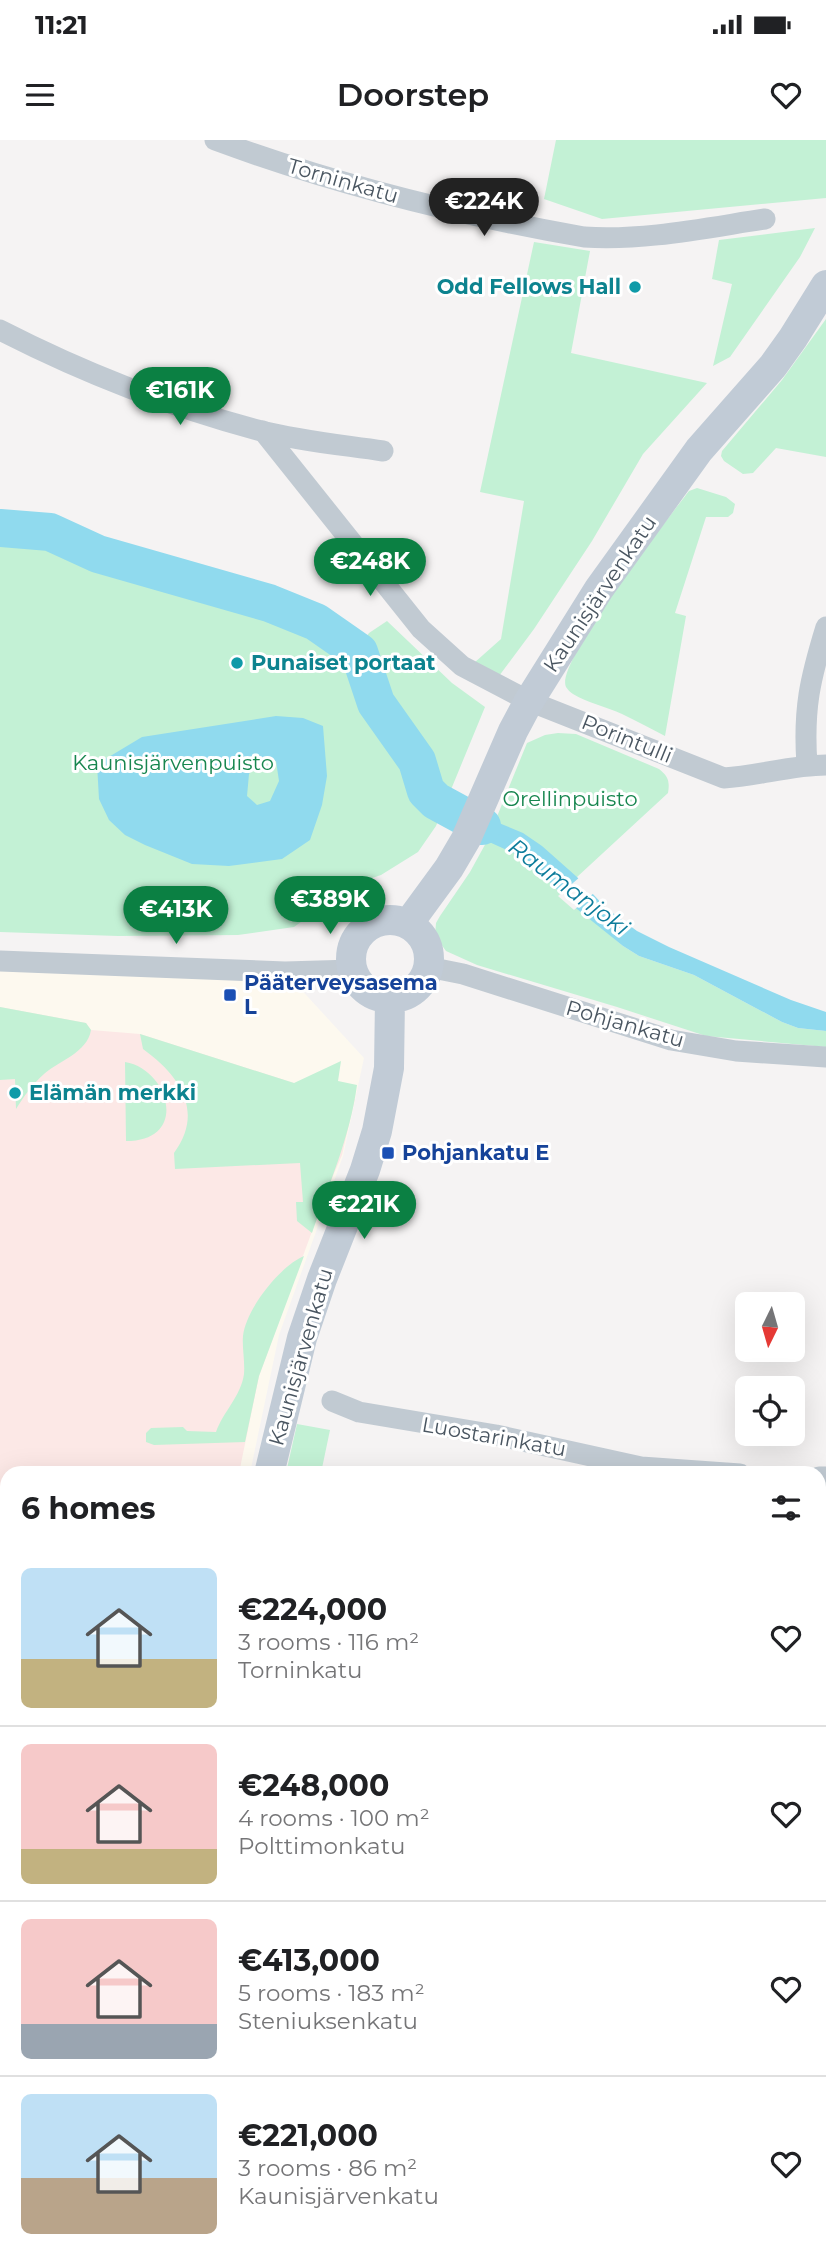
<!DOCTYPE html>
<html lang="en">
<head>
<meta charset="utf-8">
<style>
	:root { --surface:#fff; --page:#f2f2f2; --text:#202124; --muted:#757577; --line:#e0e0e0; --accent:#0b8043 }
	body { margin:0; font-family:Montserrat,sans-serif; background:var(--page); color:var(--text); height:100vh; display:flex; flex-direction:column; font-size:26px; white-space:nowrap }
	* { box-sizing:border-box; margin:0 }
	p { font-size:23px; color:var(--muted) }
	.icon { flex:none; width:38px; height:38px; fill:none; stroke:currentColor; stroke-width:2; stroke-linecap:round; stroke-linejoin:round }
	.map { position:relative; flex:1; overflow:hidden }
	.panel { position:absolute; left:0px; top:1326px; width:826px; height:800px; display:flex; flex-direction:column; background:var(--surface); border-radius:21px 21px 0 0; box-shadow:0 7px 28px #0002 }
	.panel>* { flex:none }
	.needle { width:46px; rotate:185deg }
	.fabs { position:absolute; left:735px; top:1152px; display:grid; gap:14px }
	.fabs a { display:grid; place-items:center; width:70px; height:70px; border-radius:10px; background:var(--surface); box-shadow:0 7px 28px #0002; font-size:35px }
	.price { position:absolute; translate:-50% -60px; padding:0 16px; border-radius:24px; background:var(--accent); color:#fff; font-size:23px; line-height:46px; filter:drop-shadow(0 2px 4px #0008) }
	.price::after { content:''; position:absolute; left:50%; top:42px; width:21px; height:16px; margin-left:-10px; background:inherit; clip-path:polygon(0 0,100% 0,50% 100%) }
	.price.selected { background:#222; color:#fff }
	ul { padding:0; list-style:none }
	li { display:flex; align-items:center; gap:21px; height:175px; padding:0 21px }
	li+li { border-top:2px solid var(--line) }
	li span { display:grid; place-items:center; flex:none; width:196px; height:140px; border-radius:10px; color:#555 }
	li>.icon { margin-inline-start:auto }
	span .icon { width:84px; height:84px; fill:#fffc; stroke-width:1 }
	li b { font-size:30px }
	h2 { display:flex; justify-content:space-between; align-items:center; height:84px; padding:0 21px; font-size:30px }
	.status { display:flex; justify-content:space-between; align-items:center; height:49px; padding:0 35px; background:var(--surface); direction:ltr }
	.status svg { height:19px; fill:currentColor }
	header { display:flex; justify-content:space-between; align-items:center; height:91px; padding:0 21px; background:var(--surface); font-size:32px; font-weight:600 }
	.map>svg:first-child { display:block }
	.commercial { fill:#fdf9ef }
	.medical { fill:#fce8e6 }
	.green { fill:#c3f1d5 }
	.water { fill:#90daee; fill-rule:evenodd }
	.pier { fill:#f5f3f3 }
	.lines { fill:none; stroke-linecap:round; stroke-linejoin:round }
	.river { stroke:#90daee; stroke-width:38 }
	.trunk-casing { stroke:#7690ad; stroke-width:38 }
	.minor { stroke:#c1cad2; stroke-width:21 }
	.secondary { stroke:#c1cbd6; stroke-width:30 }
	.trunk { stroke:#9fb4c9; stroke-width:35 }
	.culture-dot { fill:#0f9aa8; stroke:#fff; stroke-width:2.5 }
	.transit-dot { fill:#1a4fb4; stroke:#fff; stroke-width:2.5 }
	.labels { text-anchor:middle; stroke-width:6; stroke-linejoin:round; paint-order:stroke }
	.street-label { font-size:21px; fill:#4a5661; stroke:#fff }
	.culture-label { font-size:21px; font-weight:bold; fill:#0d838f; stroke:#fff; text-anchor:start }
	.park-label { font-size:21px; fill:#17864f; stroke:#fff }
	.transit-label { font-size:21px; font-weight:bold; fill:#164399; stroke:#fff; text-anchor:start }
	.water-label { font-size:23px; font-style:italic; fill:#0c7c9b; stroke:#fff }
</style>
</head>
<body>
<div class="status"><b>11:21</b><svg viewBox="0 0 49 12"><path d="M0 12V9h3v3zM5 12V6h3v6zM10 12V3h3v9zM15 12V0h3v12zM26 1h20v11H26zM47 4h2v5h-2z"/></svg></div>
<header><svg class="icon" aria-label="menu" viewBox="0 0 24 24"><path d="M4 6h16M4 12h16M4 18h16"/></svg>Doorstep<svg class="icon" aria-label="heart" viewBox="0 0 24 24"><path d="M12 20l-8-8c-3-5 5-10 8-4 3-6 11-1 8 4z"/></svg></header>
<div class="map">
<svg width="826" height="2125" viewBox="0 0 826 2125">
	<rect width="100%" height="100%" fill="#f5f3f3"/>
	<!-- commercial -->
	<path class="commercial" d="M 0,827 L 285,832 L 364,918 L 343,1016 L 279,1195 L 250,1333 L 7,1334 L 7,1818 L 0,1818 Z
		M 819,1932 L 826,1932 L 826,2125 L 0,2125 L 0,1939 L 7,1939 L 7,2119 L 819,2119 Z"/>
	<!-- medical -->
	<path class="medical" d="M 0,867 L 86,883 L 91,890 L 140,894 L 294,943 L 355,959 L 342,1015 L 329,1045 L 259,1236 L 239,1333 L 7,1334 L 7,1818 L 0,1818 Z"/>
	<!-- green -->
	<path class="green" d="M 556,0 L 826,0 L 826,58 L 602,79 L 544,59 Z
		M 815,88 L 800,117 L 730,217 L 713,226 L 732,144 L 712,139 L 719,100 Z
		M 534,102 L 590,111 L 571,213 L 707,243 L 643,314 L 592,401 L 534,489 L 499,536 L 474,523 L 501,499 L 524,361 L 480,352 Z
		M 826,179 L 826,317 L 776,308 L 753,333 L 743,334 L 724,321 L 721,316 L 722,311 L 782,240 Z
		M 697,348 L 726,357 L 735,364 L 733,373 L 728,377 L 706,377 L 675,473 L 686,476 L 665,596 C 651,589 637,581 622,574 C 607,567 588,563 573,554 C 570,552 568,550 566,547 C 554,524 670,376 689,351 Z
		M 0,396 L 37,398 L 103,424 L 224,457 L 301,483 L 348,522 L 369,493 L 387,481 L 452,543 L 485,567 L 436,686 L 418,712 L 381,735 L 334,751 L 319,769 L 294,787 L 238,795 L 118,796 L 0,792 Z
		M 558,593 L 576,594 L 659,629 C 668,636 670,641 668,653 L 577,737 L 557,750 L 623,806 L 639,816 L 694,835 L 782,882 L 798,888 L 826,891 L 826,907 L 706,896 L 617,867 L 477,825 L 446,811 L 435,796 L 436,783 L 440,776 L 470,732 L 487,701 L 527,603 L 545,595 Z
		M 0,867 L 86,883 L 91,890 C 87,913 60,920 44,934 C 33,944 24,956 16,969 L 15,939 L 0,940 Z
		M 140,894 L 294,943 L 341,921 L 338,941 L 357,945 C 350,997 329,1044 312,1093 L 297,1081 L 296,1062 L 303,1062 L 300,1023 L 175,1029 L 174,1013 C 205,971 179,935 143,909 Z
		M 125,922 C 169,929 190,1001 126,1001 Z
		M 304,1116 L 259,1236 L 245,1302 L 154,1305 L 146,1302 L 146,1293 L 151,1288 L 183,1287 L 187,1291 L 216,1292 C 223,1272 241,1256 244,1234 C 245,1221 242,1208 243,1196 C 246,1169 280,1126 304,1116 Z
		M 297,1284 L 330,1290 L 321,1333 L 286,1333 Z
		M 7,1500 L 7,1769 L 0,1769 L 0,1505 Z"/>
	<!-- water -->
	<path class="water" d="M 276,576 L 303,578 L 323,586 L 327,636 L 322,665 L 310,700 L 282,719 L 229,726 L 192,724 L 145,705 L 125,695 L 109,680 L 99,659 L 97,624 L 142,597 ZM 261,619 L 276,621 L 279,641 L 270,661 L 257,665 L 247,656 L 249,634 Z
		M 436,661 L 462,664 L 494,681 L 523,693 L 542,706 L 577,737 L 606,768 L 637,791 L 669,807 L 791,860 L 826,872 L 826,891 L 798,888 L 782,882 L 694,835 L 639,816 L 623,806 L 577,769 L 526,719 L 487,701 L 445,676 Z"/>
	<!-- pier -->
	<path class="pier" d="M 581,736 L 595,752 L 574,770 L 558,756 Z"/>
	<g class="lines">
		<!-- river -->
		<path class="river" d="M 0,388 L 50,392 L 98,414 L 269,463 L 316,482 L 359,512 L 376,563 L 417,621 L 426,651 L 436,661 L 482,686"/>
		<defs>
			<path id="trunk" d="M 0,1858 L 7,1858
				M 0,1898 L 7,1898
				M 313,2119 L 315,2125
				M 345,2119 L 347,2125"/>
		</defs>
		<!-- trunk casing -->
		<use href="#trunk" class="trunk-casing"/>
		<!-- minor -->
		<path class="minor" d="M 215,0 C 334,44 458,75 584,97 C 644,101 705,88 765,79
			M 0,190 C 82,232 171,267 261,291 C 300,301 343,305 383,311
			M 263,291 L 421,489 L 462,526 L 529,561 L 724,638 C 758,636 792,625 826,625
			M 807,625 C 803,569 810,539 826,487
			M 0,821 L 285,832 L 353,830
			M 428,827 L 463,834 L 671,900 L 736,911 L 826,917
			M 332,1261 L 359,1272 L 496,1295 L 641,1327 L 740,1334
			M 819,1337 L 826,1337
			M 819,1649 L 826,1649"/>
		<!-- secondary -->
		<path class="secondary" d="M351 819a39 39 0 1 1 78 0a39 39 0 1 1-78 0Z
			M 408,784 L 449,728 L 466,699 L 513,591 L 529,561 L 599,449 L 699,310 L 773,226 L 793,198 L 826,145
			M 269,1334 L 302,1198 L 322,1139 L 365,1030 L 377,991 L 389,928 L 390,859
			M 819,1886 L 826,1886
			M 819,1920 L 826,1920"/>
		<!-- trunk -->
		<use href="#trunk" class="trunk"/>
	</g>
	<!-- markers -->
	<g class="culture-dot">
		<circle cx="635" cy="147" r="7"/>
		<circle cx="237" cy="523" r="7"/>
		<circle cx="15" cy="953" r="7"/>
	</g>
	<g class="transit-dot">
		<rect x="223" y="848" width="14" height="14" rx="3.5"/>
		<rect x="381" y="1006" width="14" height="14" rx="3.5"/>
	</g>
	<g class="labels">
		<!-- street labels -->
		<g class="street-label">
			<text transform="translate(343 41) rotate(16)" y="7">Torninkatu</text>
			<text transform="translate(600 454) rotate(-56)" y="7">Kaunisjärvenkatu</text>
			<text transform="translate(627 599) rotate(22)" y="7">Porintulli</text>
			<text transform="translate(625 884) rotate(16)" y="7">Pohjankatu</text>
			<text transform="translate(301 1217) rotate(-74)" y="7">Kaunisjärvenkatu</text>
			<text transform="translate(494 1297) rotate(10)" y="7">Luostarinkatu</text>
		</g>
		<!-- culture labels -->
		<g class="culture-label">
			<text x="621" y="154" text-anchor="end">Odd Fellows Hall</text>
			<text x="251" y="530">Punaiset portaat</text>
			<text x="29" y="960">Elämän merkki</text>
		</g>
		<!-- park labels -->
		<g class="park-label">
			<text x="173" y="630">Kaunisjärvenpuisto</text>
			<text x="570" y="666">Orellinpuisto</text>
		</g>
		<!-- transit labels -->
		<g class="transit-label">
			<text x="244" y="850">Pääterveysasema<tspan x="244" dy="24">L</tspan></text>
			<text x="402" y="1020">Pohjankatu E</text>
		</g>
		<!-- water labels -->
		<g class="water-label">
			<text transform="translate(569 747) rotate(37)" y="8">Raumanjoki</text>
		</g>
	</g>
</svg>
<div class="fabs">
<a><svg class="needle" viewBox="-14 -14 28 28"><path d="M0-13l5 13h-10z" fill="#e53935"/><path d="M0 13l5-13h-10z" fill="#757577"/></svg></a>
<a><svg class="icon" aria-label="locate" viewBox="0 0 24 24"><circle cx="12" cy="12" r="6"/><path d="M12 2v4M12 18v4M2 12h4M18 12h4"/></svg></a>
</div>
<b class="price selected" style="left:484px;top:98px">€224K</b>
<b class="price" style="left:180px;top:287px">€161K</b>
<b class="price" style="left:370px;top:458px">€248K</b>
<b class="price" style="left:330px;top:796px">€389K</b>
<b class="price" style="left:176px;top:806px">€413K</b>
<b class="price" style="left:364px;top:1101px">€221K</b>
<section class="panel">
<h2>6 homes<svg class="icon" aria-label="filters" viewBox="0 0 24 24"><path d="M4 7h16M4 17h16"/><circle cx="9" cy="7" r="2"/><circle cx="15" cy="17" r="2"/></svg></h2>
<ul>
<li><span style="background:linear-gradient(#bfe0f5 65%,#c2b280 0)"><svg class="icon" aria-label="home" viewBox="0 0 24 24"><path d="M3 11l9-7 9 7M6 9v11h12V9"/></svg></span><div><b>€224,000</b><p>3 rooms · 116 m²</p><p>Torninkatu</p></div><svg class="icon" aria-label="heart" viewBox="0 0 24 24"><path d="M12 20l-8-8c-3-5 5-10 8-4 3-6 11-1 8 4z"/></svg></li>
<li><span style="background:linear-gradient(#f6c9c9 75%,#c2b280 0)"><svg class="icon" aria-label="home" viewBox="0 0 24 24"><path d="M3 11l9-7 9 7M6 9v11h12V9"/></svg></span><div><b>€248,000</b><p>4 rooms · 100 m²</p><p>Polttimonkatu</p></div><svg class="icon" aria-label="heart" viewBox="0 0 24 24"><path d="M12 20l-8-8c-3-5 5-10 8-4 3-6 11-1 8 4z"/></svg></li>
<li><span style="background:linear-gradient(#f6c9c9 75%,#9aa5b1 0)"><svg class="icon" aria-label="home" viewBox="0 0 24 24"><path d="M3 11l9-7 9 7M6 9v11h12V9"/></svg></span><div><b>€413,000</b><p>5 rooms · 183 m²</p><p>Steniuksenkatu</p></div><svg class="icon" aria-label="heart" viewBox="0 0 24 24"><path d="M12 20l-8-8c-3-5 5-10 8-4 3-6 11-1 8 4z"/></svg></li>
<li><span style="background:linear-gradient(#bfe0f5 60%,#b9a48a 0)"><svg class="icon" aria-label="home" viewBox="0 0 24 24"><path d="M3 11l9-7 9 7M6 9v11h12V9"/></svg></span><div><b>€221,000</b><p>3 rooms · 86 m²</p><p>Kaunisjärvenkatu</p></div><svg class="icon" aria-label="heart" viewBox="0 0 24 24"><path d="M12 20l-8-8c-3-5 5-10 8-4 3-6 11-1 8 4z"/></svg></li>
</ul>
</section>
</div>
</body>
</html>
